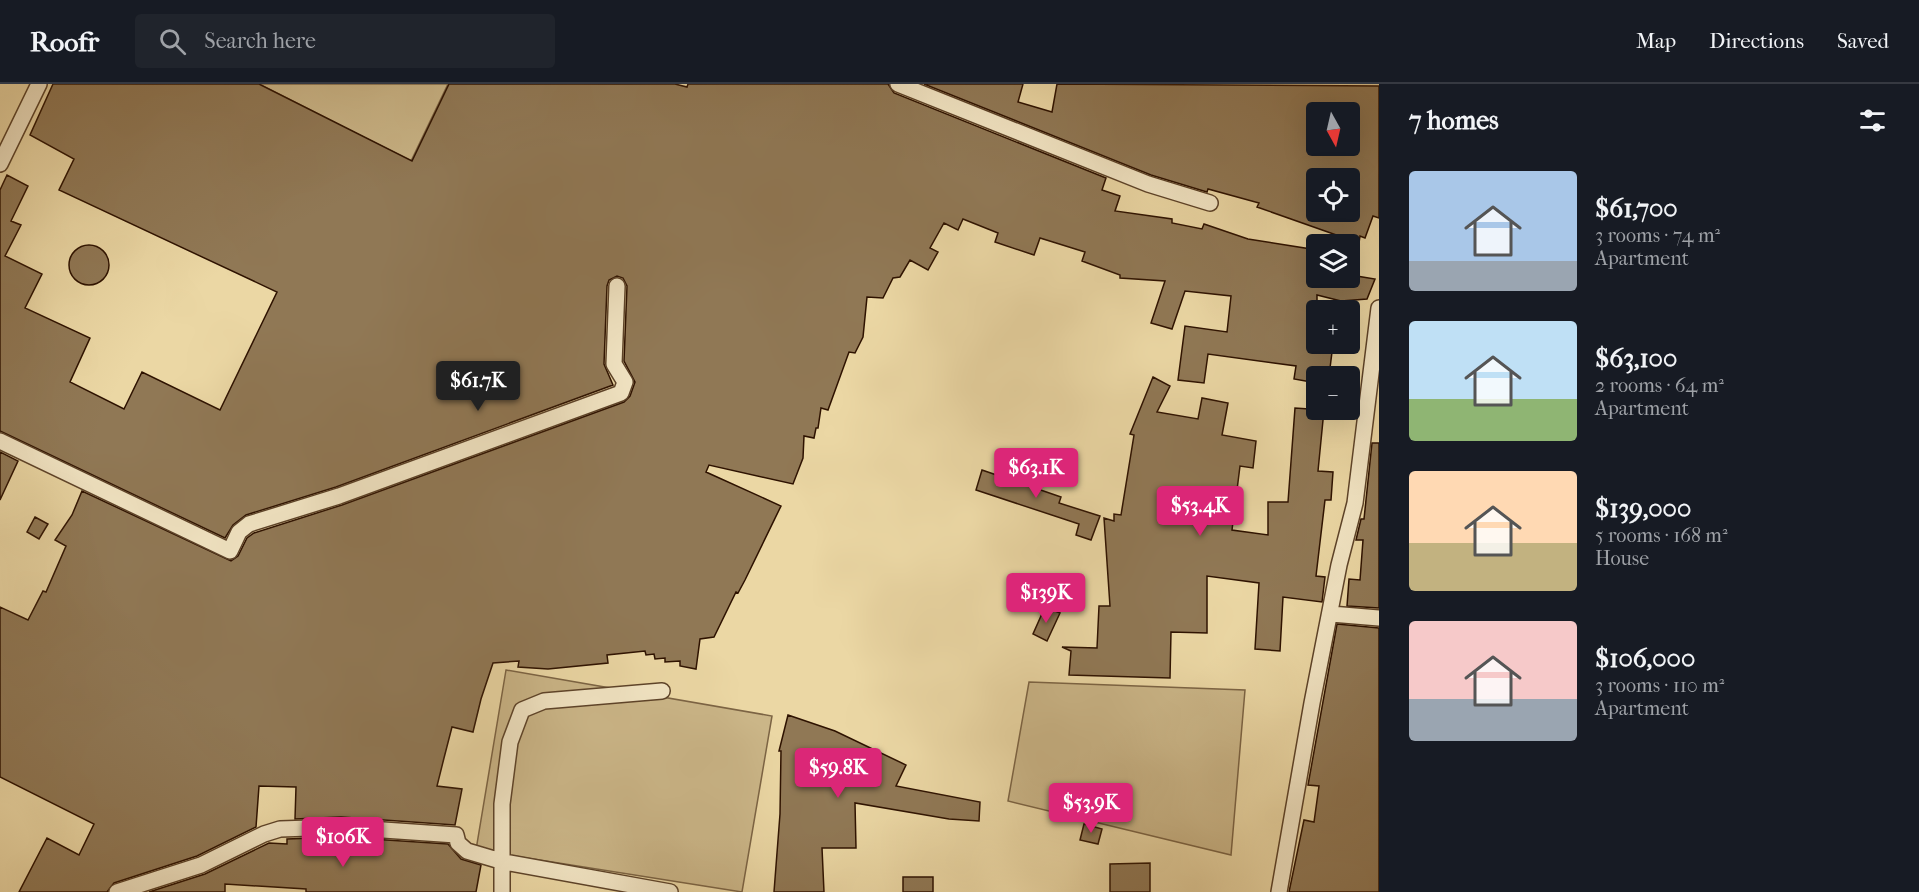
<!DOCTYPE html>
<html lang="en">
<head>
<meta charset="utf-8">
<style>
	:root { --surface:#171b24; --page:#20242c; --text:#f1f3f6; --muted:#9ea1a6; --line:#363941; --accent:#db2777 }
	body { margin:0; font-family:"IM FELL French Canon",serif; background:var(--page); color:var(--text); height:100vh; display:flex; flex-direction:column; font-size:22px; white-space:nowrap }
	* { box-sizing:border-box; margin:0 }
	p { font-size:20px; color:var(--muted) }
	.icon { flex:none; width:33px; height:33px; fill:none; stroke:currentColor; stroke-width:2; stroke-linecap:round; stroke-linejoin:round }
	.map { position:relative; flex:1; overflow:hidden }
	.side { display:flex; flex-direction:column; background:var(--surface); width:540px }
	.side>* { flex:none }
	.needle { width:39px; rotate:172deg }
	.tools { position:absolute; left:1306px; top:18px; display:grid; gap:12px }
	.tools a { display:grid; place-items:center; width:54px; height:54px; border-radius:6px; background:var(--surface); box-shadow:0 6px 24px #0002; font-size:30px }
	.price { position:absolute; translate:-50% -51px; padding:0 14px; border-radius:6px; background:var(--accent); color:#fff; font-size:20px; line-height:39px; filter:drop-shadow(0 2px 3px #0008) }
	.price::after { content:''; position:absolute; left:50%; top:36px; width:18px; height:14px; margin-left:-9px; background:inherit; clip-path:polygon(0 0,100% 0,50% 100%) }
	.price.on { background:#222; color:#fff }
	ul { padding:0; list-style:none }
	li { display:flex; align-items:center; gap:18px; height:150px; padding:0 30px }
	li span { display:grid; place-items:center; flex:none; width:168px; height:120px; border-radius:6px; color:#555 }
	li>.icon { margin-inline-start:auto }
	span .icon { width:72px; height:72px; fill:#fffc; stroke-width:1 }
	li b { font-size:26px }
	h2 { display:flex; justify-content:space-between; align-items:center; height:72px; padding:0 30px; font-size:26px }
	header { display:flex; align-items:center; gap:36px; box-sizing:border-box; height:84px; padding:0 30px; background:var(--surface); border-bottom:2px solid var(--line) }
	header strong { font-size:28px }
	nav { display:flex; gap:33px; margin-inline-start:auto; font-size:21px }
	.search { width:420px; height:54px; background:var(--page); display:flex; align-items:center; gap:15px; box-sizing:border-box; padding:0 21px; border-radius:6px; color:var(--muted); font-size:22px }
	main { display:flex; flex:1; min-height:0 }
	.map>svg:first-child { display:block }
	.green { fill:#cbb688; stroke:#7c6444; stroke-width:1.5 }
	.building { fill:#907855; stroke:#2e1200; stroke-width:1.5; fill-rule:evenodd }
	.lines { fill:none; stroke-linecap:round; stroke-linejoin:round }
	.street-casing { stroke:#5d4329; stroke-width:18 }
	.street { stroke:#f2e5c4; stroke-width:15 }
</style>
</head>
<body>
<header>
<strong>Roofr</strong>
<div class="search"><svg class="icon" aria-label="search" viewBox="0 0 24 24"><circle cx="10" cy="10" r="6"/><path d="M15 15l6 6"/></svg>Search here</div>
<nav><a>Map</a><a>Directions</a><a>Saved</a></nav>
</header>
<main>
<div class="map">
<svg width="1379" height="808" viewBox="0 0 1379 808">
	<rect width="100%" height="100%" fill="#ebd7a4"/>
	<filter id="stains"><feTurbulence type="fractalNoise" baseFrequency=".00333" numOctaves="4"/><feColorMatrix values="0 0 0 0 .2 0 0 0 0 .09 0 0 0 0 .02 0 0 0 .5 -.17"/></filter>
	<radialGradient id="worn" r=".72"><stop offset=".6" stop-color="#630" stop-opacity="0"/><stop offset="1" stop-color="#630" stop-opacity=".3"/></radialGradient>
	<!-- green -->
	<path class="green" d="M 259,0 L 448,0 L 411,77 Z
		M 506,586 L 772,632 L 742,808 L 476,766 Z
		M 1029,598 L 1245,606 L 1231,771 L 1008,717 Z"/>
	<!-- building -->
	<path class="building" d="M 53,0 L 259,0 L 412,77 L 449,0 L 675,0 L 687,3 L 688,0 L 888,0 L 894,9 L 1106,94 L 1102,106 L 1120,112 L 1115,127 L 1172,135 L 1172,139 L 1202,145 L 1204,140 L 1248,155 L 1317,166 L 1317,194 L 1350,194 L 1350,191 L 1375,195 L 1367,215 L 1341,217 L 1317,211 L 1317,260 L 1333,260 L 1329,292 L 1317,292 L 1317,299 L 1294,295 L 1296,282 L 1208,270 L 1204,299 L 1178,296 L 1185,242 L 1227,248 L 1231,212 L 1185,207 L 1172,245 L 1151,239 L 1165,197 L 1120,194 L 1120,191 L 1082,177 L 1085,168 L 1040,154 L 1034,171 L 995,158 L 998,149 L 963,135 L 958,146 L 944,139 L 930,164 L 938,168 L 928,186 L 910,176 L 900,193 L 893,194 L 883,214 L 867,213 L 863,253 L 855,269 L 849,268 L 828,326 L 821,324 L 818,344 L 816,344 L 814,354 L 804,352 L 803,374 L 793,400 L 709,381 L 706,388 L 781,422 L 745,496 L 738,509 L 736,508 L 714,553 L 700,555 L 696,585 L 680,582 L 680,577 L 665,578 L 665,574 L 655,575 L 654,570 L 646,571 L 645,567 L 607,571 L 608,579 L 548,585 L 518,583 L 519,577 L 493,579 L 481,615 L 473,648 L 452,643 L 444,674 L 437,702 L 462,705 L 455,741 L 341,733 L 295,735 L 296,703 L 259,702 L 256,743 L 197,772 L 114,799 L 107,808 L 19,808 L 47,754 L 79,771 L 94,740 L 0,693 L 0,523 L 28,536 L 43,507 L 46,508 L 66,462 L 55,456 L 72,431 L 82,407 L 231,477 L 238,472 L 247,454 L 254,449 L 342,421 L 624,318 L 630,312 L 635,298 L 624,277 L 627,202 L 623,194 L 617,192 L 609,196 L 607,202 L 604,280 L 613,301 L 336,403 L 246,431 L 233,441 L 225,454 L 0,347 L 0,106 L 7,91 L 28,102 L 11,137 L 21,141 L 5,172 L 42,190 L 25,224 L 90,254 L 70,298 L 124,325 L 142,288 L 220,326 L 277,208 L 59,106 L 74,75 L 30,51 Z
		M 924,0 L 1023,0 L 1018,18 L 1052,28 L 1057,0 L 1379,2 L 1379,134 L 1373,132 L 1365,154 L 1360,152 L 1359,159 L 1257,123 L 1259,119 L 1208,105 L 1207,108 L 1151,91 ZM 1317,28 L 1350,28 L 1350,62 L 1317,62 ZM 1317,94 L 1350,94 L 1350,128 L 1317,128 Z
		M69 181a20 20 0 1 1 40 0a20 20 0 1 1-40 0Z
		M 1153,293 L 1170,302 L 1157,328 L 1198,335 L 1202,314 L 1228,319 L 1222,351 L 1256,357 L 1253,384 L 1240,382 L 1232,446 L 1268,451 L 1268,418 L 1288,418 L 1295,324 L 1324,326 L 1318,387 L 1333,388 L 1331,416 L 1325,416 L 1316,492 L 1325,493 L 1322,518 L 1283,513 L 1280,567 L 1255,565 L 1259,499 L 1207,492 L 1207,549 L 1171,548 L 1170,594 L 1069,591 L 1071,567 L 1062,563 L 1097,564 L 1099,522 L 1110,522 L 1104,434 L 1114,437 L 1114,430 L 1121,431 L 1134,351 L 1130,350 Z
		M 1372,359 L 1379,359 L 1379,524 L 1347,522 L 1349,495 L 1360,496 L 1363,456 L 1356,456 L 1361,435 L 1364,435 Z
		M 0,368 L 18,377 L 0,416 Z
		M 1020,379 L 1035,385 L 1029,402 L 1061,413 L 1059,419 L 1100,432 L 1091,456 L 1076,451 L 1079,440 L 976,406 L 982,386 L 1014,397 Z
		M 35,433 L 48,440 L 39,455 L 27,448 Z
		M 1045,523 L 1060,529 L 1047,557 L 1033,550 Z
		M 1337,540 L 1379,544 L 1379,808 L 1289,808 L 1304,736 L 1314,738 L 1319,702 L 1308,701 Z
		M 788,631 L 835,647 L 906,681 L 896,702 L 980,718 L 979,737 L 949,735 L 855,719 L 856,764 L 822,764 L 824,808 L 774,808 L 780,730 L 781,667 L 779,667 Z
		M 1084,740 L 1102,745 L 1098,760 L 1080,756 Z
		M 340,753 L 448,760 L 461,775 L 481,781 L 476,808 L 306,808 L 306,805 L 225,800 L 225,808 L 149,808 L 205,790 L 269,759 L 287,760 L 287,755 Z
		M 1150,779 L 1150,808 L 1110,808 L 1110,780 Z
		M 903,793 L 933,793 L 933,808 L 903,808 Z"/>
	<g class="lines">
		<defs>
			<path id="street" d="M 898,0 L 1148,100 L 1210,119
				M 0,80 L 39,0
				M 0,357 L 230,467 L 239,448 L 249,440 L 339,412 L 621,309 L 625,298 L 614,280 L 617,202
				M 1331,530 L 1379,534
				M 117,808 L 201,781 L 264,750 L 280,745 L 340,743 L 456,751 L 458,759 L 467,767 L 504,778 L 670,808
				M 502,808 L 502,720 L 510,658 L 522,626 L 544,617 L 662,607
				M 1279,808 L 1312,619 L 1339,481 L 1355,419 L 1379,224"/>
		</defs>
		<!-- street casing -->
		<use href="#street" class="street-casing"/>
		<!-- street -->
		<use href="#street" class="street"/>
	</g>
	<rect width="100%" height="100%" filter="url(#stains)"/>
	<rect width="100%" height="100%" fill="url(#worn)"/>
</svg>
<div class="tools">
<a><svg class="needle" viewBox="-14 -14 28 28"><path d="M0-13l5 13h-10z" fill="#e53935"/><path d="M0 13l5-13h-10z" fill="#9ea1a6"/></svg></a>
<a><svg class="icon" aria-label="locate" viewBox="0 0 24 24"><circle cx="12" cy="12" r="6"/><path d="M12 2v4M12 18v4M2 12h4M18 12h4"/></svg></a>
<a><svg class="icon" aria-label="layers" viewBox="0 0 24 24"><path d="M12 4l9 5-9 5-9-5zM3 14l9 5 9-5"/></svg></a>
<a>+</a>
<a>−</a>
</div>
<b class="price on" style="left:478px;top:328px">$61.7K</b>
<b class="price" style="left:1036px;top:415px">$63.1K</b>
<b class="price" style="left:1200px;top:453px">$53.4K</b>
<b class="price" style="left:1046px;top:540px">$139K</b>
<b class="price" style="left:838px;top:715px">$59.8K</b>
<b class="price" style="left:1091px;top:750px">$53.9K</b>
<b class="price" style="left:343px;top:784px">$106K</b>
</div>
<section class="side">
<h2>7 homes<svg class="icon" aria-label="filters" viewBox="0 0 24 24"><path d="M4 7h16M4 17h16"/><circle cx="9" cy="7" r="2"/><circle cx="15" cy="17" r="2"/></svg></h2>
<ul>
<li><span style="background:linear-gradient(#a9c7e8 75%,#9aa5b1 0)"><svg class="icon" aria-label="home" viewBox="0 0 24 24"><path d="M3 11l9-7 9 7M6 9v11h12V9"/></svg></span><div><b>$61,700</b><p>3 rooms · 74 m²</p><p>Apartment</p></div></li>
<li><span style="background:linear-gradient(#bfe0f5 65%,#8fb573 0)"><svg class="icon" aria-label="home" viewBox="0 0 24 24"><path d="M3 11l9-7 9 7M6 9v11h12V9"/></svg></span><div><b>$63,100</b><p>2 rooms · 64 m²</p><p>Apartment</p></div></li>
<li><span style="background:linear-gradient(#ffd9b3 60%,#c2b280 0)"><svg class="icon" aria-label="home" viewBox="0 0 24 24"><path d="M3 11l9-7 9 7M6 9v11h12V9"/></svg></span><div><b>$139,000</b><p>5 rooms · 168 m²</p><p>House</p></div></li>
<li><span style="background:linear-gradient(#f6c9c9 65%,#9aa5b1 0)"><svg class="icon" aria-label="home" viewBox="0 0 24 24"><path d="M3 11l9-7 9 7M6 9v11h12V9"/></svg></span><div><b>$106,000</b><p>3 rooms · 110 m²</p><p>Apartment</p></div></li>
</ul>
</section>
</main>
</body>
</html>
